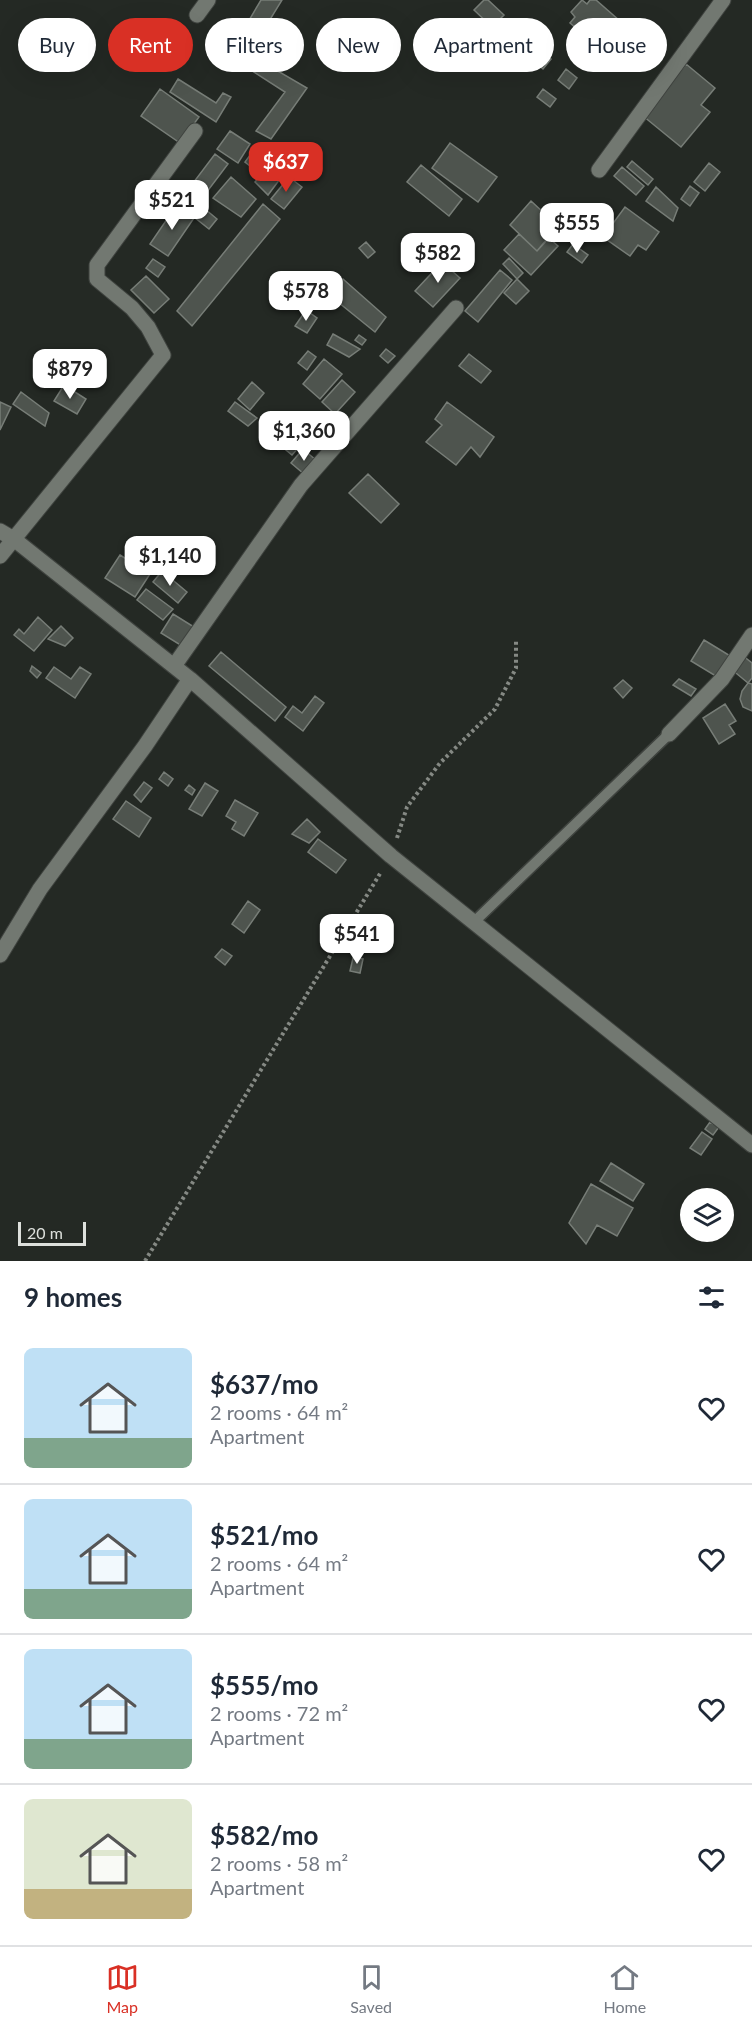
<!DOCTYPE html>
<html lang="en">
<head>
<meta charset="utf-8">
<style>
	:root { --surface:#fff; --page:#f2f2f3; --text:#1f2937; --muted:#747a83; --line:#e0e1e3; --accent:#d93025 }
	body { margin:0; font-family:Lato,sans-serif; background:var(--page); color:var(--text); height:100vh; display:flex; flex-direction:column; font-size:22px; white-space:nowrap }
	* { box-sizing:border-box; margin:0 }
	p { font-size:20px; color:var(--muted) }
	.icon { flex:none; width:33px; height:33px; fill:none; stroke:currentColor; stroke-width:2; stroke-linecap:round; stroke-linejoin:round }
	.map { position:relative; height:1261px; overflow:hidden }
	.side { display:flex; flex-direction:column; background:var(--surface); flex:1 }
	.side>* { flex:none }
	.banner { position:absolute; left:18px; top:18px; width:717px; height:54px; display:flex; gap:12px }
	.tools { position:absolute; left:680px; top:1188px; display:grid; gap:12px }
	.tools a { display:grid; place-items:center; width:54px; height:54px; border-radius:50%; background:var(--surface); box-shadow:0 6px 24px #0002; font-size:30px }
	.scale { position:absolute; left:18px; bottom:15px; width:68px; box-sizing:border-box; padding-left:6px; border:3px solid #dde0dc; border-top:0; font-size:16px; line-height:21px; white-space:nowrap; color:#dde0dc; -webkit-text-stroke:4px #242924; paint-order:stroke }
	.price { position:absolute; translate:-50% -51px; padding:0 14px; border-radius:12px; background:#fff; color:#222; font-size:20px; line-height:39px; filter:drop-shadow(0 2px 3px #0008) }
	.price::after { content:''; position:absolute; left:50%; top:36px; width:18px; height:14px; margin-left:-9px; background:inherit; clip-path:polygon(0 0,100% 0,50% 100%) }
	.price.active { background:var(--accent); color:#fff }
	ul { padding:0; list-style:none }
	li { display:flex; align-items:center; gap:18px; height:150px; padding:0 24px }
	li+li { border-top:2px solid var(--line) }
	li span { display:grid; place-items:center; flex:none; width:168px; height:120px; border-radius:9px; color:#555 }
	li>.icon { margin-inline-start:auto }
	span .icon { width:72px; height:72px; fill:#fffc; stroke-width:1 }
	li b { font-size:26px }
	h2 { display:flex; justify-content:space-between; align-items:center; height:72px; padding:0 24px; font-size:26px }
	.tag { padding:0 21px; border-radius:27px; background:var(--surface); box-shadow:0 6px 24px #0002; font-size:21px; line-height:54px }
	.tag.active { background:var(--accent); color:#fff }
	.menu { display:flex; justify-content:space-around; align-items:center; height:84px; border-top:2px solid var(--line); background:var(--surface); font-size:16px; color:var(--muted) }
	.menu a { display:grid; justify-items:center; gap:3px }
	.menu .active { color:var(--accent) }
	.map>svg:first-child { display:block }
	.building { fill:#4e544e; stroke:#777d77; stroke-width:1.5 }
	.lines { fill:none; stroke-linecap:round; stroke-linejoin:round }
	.lane-casing { stroke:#3f433f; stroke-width:13 }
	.street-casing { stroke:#3f433f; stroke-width:17 }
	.path { stroke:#858984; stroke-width:4; stroke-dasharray:3 3; stroke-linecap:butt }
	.lane { stroke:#727871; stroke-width:10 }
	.street { stroke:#727871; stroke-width:15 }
</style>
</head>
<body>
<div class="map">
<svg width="752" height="1261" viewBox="0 0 752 1261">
	<rect width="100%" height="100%" fill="#242924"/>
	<!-- building -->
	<path class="building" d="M 261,0 L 282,0 L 263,31 L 248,22 Z
		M 484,0 L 488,0 L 504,15 L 492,27 L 474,10 Z
		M 582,0 L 587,4 L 590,0 L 596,0 L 628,28 L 613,44 L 607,38 L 599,48 L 570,23 L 575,17 L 571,12 Z
		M 462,19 L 490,42 L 506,23 L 516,32 L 491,61 L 453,29 Z
		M 222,39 L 233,46 L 230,51 L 218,44 Z
		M 533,44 L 551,59 L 543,69 L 525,53 Z
		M 252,56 L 307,88 L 271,139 L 256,131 L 285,92 L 243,65 Z
		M 686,64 L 715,88 L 701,105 L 710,112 L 681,147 L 643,116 Z
		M 566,69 L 577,78 L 569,89 L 558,80 Z
		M 178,79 L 216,103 L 223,93 L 231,97 L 216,122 L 170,92 Z
		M 160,89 L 199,117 L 180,143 L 141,116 Z
		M 543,89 L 556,99 L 550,107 L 537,97 Z
		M 230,131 L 250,144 L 238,163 L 217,149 Z
		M 450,143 L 497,177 L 478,202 L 432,168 Z
		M 253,151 L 263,158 L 255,170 L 245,162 Z
		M 215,154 L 228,164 L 200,201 L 187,191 Z
		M 632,161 L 653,179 L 648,185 L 627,167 Z
		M 271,163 L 286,171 L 268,195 L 255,182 Z
		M 709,163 L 720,172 L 705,191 L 694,182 Z
		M 421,165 L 462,199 L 449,216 L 407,182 Z
		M 622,167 L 644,186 L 636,195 L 614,176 Z
		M 231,177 L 256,199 L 241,217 L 213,198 Z
		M 289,177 L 302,187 L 284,209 L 271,199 Z
		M 690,186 L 699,193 L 690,206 L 681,199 Z
		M 656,187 L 678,208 L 673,221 L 646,201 Z
		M 187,194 L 217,219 L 209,229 L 179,205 Z
		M 531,201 L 558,226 L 537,251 L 510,225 Z
		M 263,204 L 280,219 L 192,326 L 177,311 Z
		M 176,206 L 194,218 L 168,256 L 150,244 Z
		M 625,207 L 659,232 L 646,250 L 638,245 L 630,256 L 603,237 Z
		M 519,234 L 537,251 L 549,238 L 558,246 L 531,275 L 504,250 Z
		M 366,242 L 375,252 L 368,258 L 359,248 Z
		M 573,244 L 588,255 L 582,263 L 567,252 Z
		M 509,258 L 523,273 L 517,279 L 503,264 Z
		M 153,259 L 165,267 L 158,277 L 146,268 Z
		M 442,262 L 460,278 L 433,307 L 415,291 Z
		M 500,270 L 512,280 L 478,322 L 465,311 Z
		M 146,276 L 169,299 L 154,313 L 131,290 Z
		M 343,279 L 386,317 L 375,332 L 328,294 Z
		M 517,279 L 529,291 L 516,304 L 504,293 Z
		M 306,310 L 317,318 L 307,333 L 295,326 Z
		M 333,334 L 360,349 L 349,357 L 327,345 Z
		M 359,335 L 366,340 L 362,345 L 355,340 Z
		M 386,349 L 395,356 L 388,363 L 380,356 Z
		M 308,351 L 316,357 L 307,370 L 298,363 Z
		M 469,354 L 491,371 L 481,383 L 459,366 Z
		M 324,359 L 342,374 L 320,399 L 303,384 Z
		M 342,380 L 355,392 L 335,414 L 322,402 Z
		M 252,382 L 264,393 L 250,410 L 238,399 Z
		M 64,385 L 86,399 L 77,414 L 54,401 Z
		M 21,392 L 49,413 L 45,426 L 13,404 Z
		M 0,402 L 11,407 L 0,430 Z
		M 235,402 L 257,418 L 248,426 L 228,411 Z
		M 447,402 L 494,437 L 480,457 L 471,447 L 456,465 L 426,442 L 442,425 L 435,419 Z
		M 278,428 L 300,446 L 292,455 L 270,437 Z
		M 303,449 L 317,461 L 304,474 L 291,463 Z
		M 368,474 L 399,504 L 381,523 L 349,493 Z
		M 120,555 L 150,574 L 135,597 L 105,578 Z
		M 162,571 L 187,592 L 178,603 L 153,582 Z
		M 146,589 L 173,609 L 163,620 L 137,600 Z
		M 173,614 L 194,627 L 182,646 L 161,633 Z
		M 38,617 L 52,630 L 34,651 L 14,635 L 19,629 L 24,634 Z
		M 61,626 L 73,638 L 65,646 L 48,639 Z
		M 704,640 L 732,657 L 719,678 L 691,661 Z
		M 221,652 L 286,707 L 275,721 L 209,666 Z
		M 742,655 L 752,663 L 752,678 L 748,683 L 731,669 Z
		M 32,666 L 41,673 L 37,678 L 30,671 Z
		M 54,667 L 71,679 L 80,667 L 91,674 L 75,698 L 46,678 Z
		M 679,679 L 696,689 L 691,696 L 673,685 Z
		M 623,680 L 632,688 L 623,698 L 614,688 Z
		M 748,683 L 752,684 L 752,711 L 743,707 L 740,699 L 742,691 Z
		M 315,696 L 324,703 L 303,731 L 285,717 L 293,706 L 302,713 Z
		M 725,704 L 736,721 L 729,725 L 735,734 L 719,744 L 703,718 Z
		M 164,772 L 173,779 L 168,786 L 159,779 Z
		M 144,782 L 152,788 L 141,802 L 134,795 Z
		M 205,783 L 218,791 L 202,816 L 189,809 Z
		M 189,785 L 195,790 L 192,795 L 185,790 Z
		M 235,800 L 258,813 L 244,836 L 232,829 L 236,822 L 226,816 Z
		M 126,801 L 151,818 L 139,837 L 113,819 Z
		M 307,819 L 320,832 L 309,843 L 292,834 Z
		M 318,839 L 346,860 L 336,873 L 308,852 Z
		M 248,901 L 260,910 L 244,933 L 232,924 Z
		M 222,949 L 232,956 L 225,965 L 215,957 Z
		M 353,958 L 363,959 L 360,973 L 350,971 Z
		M 710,1122 L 719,1127 L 713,1135 L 705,1129 Z
		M 702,1132 L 712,1139 L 701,1155 L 690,1148 Z
		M 611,1163 L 644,1184 L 633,1201 L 600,1181 Z
		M 591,1184 L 633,1208 L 617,1236 L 597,1225 L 586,1244 L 569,1223 Z
		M 706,1232 L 713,1232 L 709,1239 L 705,1234 Z"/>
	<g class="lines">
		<defs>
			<path id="lane" d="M 474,922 L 669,734"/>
			<path id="street" d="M 197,15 L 208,0
				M 599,170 L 723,0
				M 0,531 L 15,540 L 190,679 L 391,856 L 752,1145
				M 0,556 L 163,355 L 148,327 L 132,308 L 97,279 L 97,265 L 195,131
				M 174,666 L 301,485 L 456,308
				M 669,734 L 722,679 L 752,635
				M 0,955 L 40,889 L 145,746 L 190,679"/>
		</defs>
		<!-- lane casing -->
		<use href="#lane" class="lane-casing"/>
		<!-- street casing -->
		<use href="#street" class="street-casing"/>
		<!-- path -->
		<path class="path" d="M 397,838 L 407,807 L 440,763 L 495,709 L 516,668 L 516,641
			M 145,1261 L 381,872"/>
		<!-- lane -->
		<use href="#lane" class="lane"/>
		<!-- street -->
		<use href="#street" class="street"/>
	</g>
</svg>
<div class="tools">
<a><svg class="icon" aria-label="layers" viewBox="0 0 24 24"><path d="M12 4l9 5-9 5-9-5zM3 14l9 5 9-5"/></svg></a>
</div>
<div class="scale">20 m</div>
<b class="price active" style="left:286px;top:193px">$637</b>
<b class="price" style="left:172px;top:231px">$521</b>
<b class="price" style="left:577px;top:254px">$555</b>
<b class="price" style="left:438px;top:284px">$582</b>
<b class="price" style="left:306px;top:322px">$578</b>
<b class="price" style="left:70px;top:400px">$879</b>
<b class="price" style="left:304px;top:462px">$1,360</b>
<b class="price" style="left:170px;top:587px">$1,140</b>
<b class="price" style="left:357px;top:965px">$541</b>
<div class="banner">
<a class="tag">Buy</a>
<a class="tag active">Rent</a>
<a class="tag">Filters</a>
<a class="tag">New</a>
<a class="tag">Apartment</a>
<a class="tag">House</a>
</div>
</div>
<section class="side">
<h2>9 homes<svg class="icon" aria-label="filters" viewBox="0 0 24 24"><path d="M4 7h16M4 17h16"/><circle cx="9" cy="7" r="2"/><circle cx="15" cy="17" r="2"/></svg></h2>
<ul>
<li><span style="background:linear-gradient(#bfe0f5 75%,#7fa58c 0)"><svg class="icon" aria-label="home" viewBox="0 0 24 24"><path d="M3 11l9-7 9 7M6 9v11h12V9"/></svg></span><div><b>$637/mo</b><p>2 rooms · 64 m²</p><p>Apartment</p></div><svg class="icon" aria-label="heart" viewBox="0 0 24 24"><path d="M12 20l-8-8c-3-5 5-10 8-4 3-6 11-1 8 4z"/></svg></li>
<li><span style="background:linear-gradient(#bfe0f5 75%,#7fa58c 0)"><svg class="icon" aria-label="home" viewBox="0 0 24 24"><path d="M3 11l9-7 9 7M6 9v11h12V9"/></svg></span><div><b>$521/mo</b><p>2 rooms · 64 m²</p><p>Apartment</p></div><svg class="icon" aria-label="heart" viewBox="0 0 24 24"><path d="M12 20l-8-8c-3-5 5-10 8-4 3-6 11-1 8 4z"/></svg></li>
<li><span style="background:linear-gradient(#bfe0f5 75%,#7fa58c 0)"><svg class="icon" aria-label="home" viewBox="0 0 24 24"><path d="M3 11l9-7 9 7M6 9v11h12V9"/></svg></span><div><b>$555/mo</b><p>2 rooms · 72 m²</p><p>Apartment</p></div><svg class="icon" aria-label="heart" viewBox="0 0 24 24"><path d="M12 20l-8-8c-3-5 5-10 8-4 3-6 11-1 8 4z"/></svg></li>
<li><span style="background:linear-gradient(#dfe7d0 75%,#c2b280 0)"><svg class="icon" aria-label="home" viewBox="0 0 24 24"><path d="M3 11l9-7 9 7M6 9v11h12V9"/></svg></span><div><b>$582/mo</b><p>2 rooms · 58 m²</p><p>Apartment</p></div><svg class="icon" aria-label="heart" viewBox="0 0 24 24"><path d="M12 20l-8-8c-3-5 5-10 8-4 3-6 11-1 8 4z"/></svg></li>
</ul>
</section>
<nav class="menu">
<a class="active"><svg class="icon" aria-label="map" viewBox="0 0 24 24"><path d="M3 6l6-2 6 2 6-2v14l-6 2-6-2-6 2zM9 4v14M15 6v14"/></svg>Map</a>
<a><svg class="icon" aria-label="saved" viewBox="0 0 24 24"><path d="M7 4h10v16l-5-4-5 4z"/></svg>Saved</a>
<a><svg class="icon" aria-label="home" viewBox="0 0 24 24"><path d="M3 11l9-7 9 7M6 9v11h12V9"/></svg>Home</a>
</nav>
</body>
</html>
